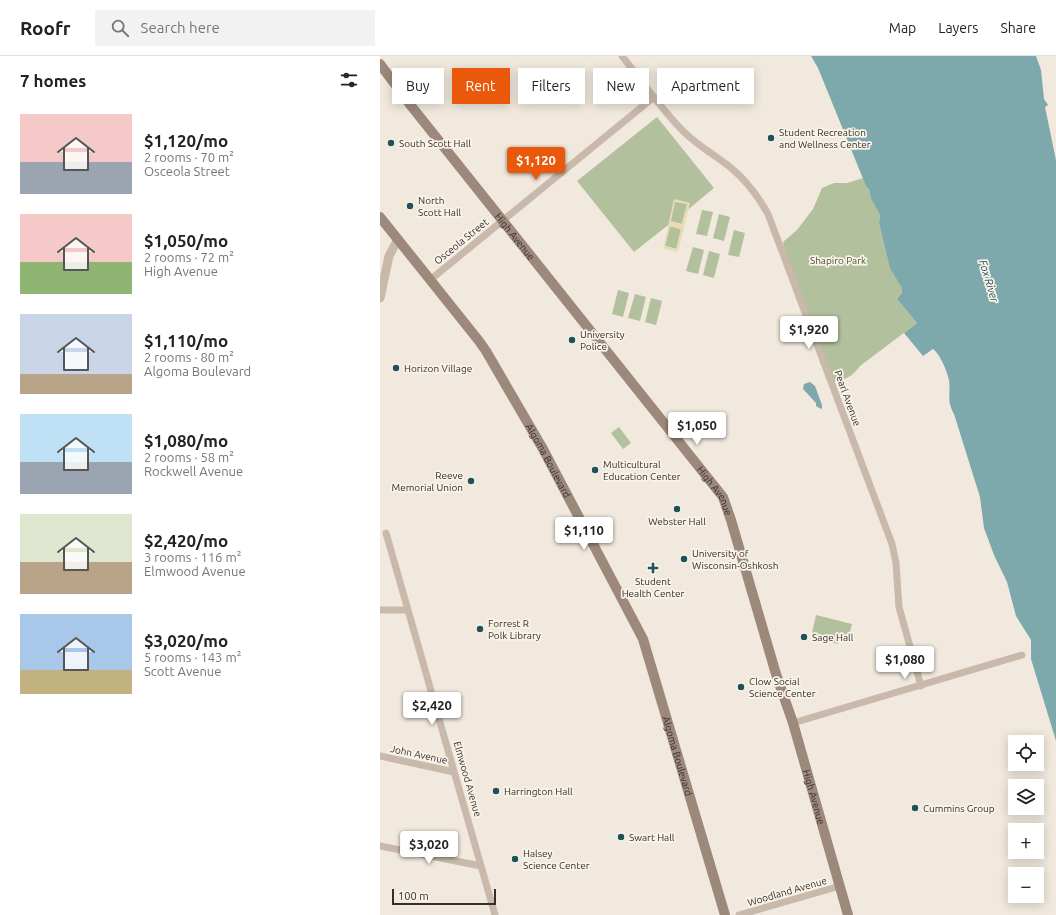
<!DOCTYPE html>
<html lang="en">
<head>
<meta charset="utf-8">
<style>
	:root { --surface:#fff; --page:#f2f2f2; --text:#222; --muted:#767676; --line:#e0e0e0; --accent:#ea580c }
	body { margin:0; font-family:Ubuntu,sans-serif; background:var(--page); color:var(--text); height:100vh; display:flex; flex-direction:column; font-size:15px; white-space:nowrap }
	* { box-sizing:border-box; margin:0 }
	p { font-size:13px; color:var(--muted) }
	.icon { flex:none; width:22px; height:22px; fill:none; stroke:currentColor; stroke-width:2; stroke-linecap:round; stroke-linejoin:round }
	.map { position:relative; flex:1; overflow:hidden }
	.details { display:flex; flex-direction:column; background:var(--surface); width:380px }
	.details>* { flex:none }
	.top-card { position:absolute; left:12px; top:12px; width:380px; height:36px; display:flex; gap:8px }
	.controls { position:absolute; left:628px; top:679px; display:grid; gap:8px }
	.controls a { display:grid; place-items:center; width:36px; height:36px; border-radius:0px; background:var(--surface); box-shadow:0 2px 10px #0003; font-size:20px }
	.scale { position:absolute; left:12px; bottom:10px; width:104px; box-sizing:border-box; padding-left:4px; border:2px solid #372e29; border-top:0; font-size:11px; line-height:14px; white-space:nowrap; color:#372e29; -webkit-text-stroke:3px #f9f3ea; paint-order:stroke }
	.price { position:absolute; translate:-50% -34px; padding:0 9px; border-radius:4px; background:#fff; color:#222; font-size:13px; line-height:26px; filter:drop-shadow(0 1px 2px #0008) }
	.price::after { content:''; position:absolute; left:50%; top:24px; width:12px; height:9px; margin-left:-6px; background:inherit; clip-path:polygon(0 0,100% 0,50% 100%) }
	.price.on { background:var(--accent); color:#fff }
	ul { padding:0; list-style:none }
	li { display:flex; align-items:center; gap:12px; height:100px; padding:0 20px }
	li span { display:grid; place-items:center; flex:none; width:112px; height:80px; border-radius:0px; color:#555 }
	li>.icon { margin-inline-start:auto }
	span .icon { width:48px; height:48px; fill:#fffc; stroke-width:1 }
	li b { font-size:17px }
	h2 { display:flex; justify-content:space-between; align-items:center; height:48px; padding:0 20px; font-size:17px }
	.pill { padding:0 14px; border-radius:0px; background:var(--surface); box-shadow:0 2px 10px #0003; font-size:14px; line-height:36px }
	.pill.on { background:var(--accent); color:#fff }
	header { display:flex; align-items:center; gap:24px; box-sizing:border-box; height:56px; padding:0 20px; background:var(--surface); border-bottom:1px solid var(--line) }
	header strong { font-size:19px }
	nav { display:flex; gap:22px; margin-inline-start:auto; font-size:14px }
	.search { width:280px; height:36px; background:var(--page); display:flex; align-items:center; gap:10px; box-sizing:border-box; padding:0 14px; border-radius:0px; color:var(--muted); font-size:15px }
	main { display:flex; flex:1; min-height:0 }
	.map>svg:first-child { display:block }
	.green { fill:#b3c09e }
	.sand { fill:#ebdbb5; fill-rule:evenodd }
	.water { fill:#7da9ad }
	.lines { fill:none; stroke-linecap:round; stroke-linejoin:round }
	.minor { stroke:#c9b9aa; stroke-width:7 }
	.tertiary { stroke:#c9b9aa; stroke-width:9 }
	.secondary { stroke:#9d897b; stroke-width:10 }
	.poi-dot { fill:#205157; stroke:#f9f3ea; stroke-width:1.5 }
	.labels { text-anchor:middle; stroke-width:3.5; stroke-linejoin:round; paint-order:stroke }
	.poi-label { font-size:10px; fill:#372e29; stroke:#f9f3ea; text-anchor:start }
	.street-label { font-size:10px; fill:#372e29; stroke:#f9f3ea }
	.park-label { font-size:10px; fill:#44542e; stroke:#f9f3ea }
	.water-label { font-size:11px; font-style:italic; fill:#205157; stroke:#f9f3ea }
</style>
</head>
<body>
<header>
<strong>Roofr</strong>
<div class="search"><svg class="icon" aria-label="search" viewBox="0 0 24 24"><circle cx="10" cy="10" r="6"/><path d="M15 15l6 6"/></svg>Search here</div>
<nav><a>Map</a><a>Layers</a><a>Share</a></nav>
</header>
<main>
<section class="details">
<h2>7 homes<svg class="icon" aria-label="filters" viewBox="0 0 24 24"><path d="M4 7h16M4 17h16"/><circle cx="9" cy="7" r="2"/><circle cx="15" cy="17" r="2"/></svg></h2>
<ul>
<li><span style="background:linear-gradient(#f6c9c9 60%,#9aa5b1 0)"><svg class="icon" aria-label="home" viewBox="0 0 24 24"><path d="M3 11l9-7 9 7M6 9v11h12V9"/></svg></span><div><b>$1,120/mo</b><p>2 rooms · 70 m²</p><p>Osceola Street</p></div></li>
<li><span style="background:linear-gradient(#f6c9c9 60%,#8fb573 0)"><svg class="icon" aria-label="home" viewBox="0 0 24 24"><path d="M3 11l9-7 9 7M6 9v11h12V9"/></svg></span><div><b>$1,050/mo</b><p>2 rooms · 72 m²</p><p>High Avenue</p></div></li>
<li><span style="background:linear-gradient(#c9d6e8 75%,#b9a48a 0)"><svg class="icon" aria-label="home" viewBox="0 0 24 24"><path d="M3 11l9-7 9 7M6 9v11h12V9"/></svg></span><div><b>$1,110/mo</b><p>2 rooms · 80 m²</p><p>Algoma Boulevard</p></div></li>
<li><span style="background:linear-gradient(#bfe0f5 60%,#9aa5b1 0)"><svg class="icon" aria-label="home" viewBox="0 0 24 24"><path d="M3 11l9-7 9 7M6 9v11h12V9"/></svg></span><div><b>$1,080/mo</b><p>2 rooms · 58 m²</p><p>Rockwell Avenue</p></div></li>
<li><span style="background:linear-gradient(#dfe7d0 60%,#b9a48a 0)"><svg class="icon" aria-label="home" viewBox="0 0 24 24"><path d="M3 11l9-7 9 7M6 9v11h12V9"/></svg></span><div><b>$2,420/mo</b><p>3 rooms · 116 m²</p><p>Elmwood Avenue</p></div></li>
<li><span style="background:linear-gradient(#a9c7e8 70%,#c2b280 0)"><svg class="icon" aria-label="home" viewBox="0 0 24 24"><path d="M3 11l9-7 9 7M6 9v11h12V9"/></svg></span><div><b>$3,020/mo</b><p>5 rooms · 143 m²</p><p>Scott Avenue</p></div></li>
</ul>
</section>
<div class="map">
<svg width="676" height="859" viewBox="0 0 676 859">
	<rect width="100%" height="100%" fill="#f1e9dd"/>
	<!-- green -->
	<path class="green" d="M 277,61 L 334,132 L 305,156 L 302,168 L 292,166 L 254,196 L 197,125 Z
		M 483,122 L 500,159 L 499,166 L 522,232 L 522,237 L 517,243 L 537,267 L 480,310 C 471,322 465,324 451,326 L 408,209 L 403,186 L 417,174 L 433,153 L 442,132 L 454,127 L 467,127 Z
		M 322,154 L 333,156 L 327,180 L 316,178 Z
		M 339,158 L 350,161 L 344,185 L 333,182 Z
		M 290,170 L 301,173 L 297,193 L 285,190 Z
		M 354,174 L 365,177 L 359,201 L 348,199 Z
		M 313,191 L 324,194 L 318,218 L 306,215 Z
		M 329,195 L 340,198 L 334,222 L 323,219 Z
		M 238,234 L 249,237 L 243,261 L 232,258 Z
		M 255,238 L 266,241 L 260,265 L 248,262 Z
		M 271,242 L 282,245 L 276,269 L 265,266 Z
		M 239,371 L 251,387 L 243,393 L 231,377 Z
		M 436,559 L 472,568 L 467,587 L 459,584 L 458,588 L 438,583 L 439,579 L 432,577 Z"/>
	<!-- sand -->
	<path class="sand" d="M 294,143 L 310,147 L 298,196 L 283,193 ZM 295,146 L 307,148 L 302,168 L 291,165 ZM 290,170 L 301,173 L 296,193 L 285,190 Z"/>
	<!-- water -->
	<path class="water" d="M 431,0 L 656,0 L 661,14 L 664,43 L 668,49 L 665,51 L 676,104 L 676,685 L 651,603 L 651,584 L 636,560 L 627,526 L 614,499 L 604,472 L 600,441 L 574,358 C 566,344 571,338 569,324 C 567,315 560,298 553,293 L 543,300 L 524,277 L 537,267 L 517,243 L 522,237 L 522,232 L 510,212 L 499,166 L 500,159 L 491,142 L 489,134 L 486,130 L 438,12 Z
		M 430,326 L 435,330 L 442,349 L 442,352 L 441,353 L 436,350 L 436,347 L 423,333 L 424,328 Z"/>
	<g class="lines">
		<!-- minor -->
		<path class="minor" d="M 242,0 C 262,25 281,53 304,76 C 318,90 335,99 350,111 C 366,124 378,140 388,158 L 512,488 L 516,507 L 519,551 L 541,630
			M 50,224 L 274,41
			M 6,477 L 115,859
			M 0,554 L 28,554
			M 413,667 L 642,599
			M 0,700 L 74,716
			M 0,790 L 101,810
			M 359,859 L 460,830"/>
		<!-- tertiary -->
		<path class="tertiary" d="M 0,242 L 9,200 L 18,183"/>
		<!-- secondary -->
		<g class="secondary">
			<path id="s1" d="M 0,8 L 32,51 L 343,441 L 351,464 L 396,618 L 413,667 L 468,859"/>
			<path id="s2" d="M 0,161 L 99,285 L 106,295 L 163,393 L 263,583 L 345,859"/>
		</g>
	</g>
	<!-- markers -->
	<g class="poi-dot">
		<circle cx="391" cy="82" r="4"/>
		<circle cx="11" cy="87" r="4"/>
		<circle cx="30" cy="150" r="4"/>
		<circle cx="192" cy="284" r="4"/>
		<circle cx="16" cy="312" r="4"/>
		<circle cx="215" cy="414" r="4"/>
		<circle cx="91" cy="425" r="4"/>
		<circle cx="297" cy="453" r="4"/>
		<circle cx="304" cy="503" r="4"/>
		<path d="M271 506h4v4h4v4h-4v4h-4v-4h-4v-4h4z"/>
		<circle cx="100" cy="573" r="4"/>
		<circle cx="424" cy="581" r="4"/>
		<circle cx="361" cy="631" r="4"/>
		<circle cx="116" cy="735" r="4"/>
		<circle cx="535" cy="752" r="4"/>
		<circle cx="241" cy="781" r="4"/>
		<circle cx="135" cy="803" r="4"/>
	</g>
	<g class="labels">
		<!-- poi labels -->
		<g class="poi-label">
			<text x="399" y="80">Student Recreation<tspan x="399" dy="12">and Wellness Center</tspan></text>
			<text x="19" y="91">South Scott Hall</text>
			<text x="38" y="148">North<tspan x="38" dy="12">Scott Hall</tspan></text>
			<text x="200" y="282">University<tspan x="200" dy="12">Police</tspan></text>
			<text x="24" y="316">Horizon Village</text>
			<text x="223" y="412">Multicultural<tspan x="223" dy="12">Education Center</tspan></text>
			<text x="83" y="423" text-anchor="end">Reeve<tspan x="83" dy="12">Memorial Union</tspan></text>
			<text x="297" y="469" text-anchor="middle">Webster Hall</text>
			<text x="312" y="501">University of<tspan x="312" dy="12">Wisconsin-Oshkosh</tspan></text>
			<text x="273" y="529" text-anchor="middle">Student<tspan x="273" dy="12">Health Center</tspan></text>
			<text x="108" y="571">Forrest R<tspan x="108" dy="12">Polk Library</tspan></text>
			<text x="432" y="585">Sage Hall</text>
			<text x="369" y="629">Clow Social<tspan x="369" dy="12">Science Center</tspan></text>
			<text x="124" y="739">Harrington Hall</text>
			<text x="543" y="756">Cummins Group</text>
			<text x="249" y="785">Swart Hall</text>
			<text x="143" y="801">Halsey<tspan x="143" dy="12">Science Center</tspan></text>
		</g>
		<!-- street labels -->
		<g class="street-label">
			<text dy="4" stroke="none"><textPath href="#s1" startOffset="219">High Avenue</textPath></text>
			<text transform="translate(81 185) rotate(-39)" y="4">Osceola Street</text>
			<text transform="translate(468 342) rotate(70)" y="4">Pearl Avenue</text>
			<text dy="4" stroke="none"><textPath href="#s2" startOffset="297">Algoma Boulevard</textPath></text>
			<text dy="4" stroke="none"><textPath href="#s1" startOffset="543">High Avenue</textPath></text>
			<text transform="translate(39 698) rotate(12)" y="4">John Avenue</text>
			<text dy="4" stroke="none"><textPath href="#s2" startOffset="621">Algoma Boulevard</textPath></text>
			<text transform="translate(88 723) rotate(74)" y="4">Elmwood Avenue</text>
			<text dy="4" stroke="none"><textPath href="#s1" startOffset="866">High Avenue</textPath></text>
			<text transform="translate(407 835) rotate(-16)" y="4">Woodland Avenue</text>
		</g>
		<!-- park labels -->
		<g class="park-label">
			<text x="458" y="208">Shapiro Park</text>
		</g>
		<!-- water labels -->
		<g class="water-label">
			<text transform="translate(609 225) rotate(73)" y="4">Fox River</text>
		</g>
	</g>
</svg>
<div class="controls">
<a><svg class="icon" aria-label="locate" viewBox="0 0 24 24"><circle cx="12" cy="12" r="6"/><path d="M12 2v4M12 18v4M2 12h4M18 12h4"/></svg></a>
<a><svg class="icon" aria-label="layers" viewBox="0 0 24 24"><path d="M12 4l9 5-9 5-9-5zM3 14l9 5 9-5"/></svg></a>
<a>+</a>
<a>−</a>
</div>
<div class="scale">100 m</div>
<b class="price on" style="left:156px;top:125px">$1,120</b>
<b class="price" style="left:429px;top:294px">$1,920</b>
<b class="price" style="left:317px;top:390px">$1,050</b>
<b class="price" style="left:204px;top:495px">$1,110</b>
<b class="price" style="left:525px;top:624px">$1,080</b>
<b class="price" style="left:52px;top:670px">$2,420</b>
<b class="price" style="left:49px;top:809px">$3,020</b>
<div class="top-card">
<a class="pill">Buy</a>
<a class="pill on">Rent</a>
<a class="pill">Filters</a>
<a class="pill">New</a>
<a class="pill">Apartment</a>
</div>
</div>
</main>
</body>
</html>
